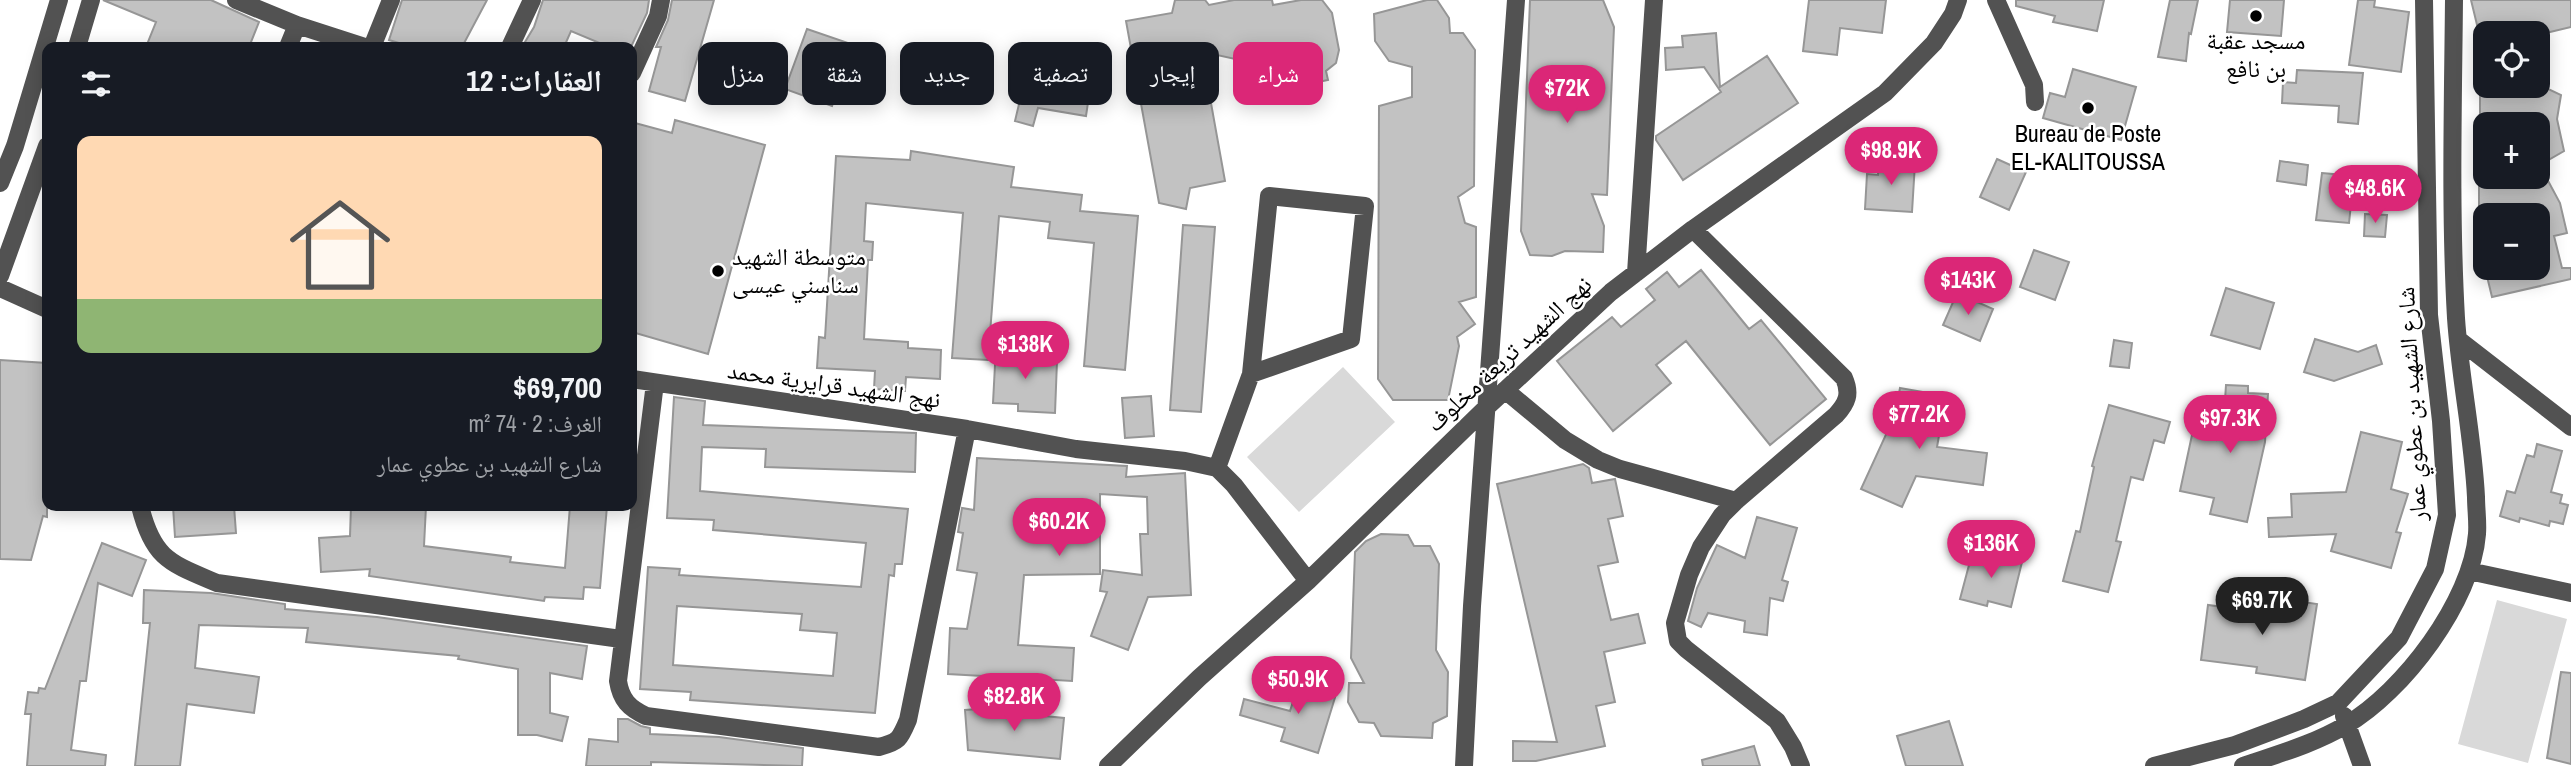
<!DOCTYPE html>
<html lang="ar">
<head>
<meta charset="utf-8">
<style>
	:root { --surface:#171b24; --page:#242831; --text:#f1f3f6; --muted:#9ea1a6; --accent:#db2777 }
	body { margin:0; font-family:"Archivo Narrow","Noto Naskh Arabic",sans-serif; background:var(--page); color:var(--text); direction:rtl; height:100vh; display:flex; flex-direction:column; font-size:26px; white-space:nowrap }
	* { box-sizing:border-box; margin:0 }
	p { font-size:23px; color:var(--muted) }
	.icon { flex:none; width:38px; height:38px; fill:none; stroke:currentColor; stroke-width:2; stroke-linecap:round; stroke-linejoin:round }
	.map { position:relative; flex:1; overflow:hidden; direction:ltr }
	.sheet { position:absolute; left:42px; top:42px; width:595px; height:469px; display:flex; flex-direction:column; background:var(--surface); border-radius:14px; box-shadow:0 4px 18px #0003; direction:rtl }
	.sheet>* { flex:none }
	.banner { position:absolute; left:658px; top:42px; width:665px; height:63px; direction:rtl; display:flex; gap:14px }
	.tools { position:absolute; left:2473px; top:21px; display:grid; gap:14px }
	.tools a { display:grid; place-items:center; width:77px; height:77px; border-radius:14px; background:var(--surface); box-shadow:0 4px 18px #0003; font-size:35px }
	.price { position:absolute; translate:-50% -60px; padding:0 16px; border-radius:24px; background:var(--accent); color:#fff; font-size:23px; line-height:46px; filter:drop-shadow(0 2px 4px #0008) }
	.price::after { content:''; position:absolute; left:50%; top:42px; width:21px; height:16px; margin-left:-10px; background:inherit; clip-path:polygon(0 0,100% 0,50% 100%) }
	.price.active { background:#222; color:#fff }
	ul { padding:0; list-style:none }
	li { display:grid; align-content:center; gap:14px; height:371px; padding:0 35px }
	li span { display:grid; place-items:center; height:217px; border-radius:14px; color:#555 }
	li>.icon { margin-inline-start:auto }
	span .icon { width:126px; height:126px; fill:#fffc; stroke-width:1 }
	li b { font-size:30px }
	h2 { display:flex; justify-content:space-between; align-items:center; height:84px; padding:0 35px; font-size:30px }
	.pill { padding:0 24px; border-radius:14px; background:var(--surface); box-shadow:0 4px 18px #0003; font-size:24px; line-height:63px }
	.pill.active { background:var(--accent); color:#fff }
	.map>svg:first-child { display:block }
	.green { fill:#d9d9d9 }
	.building { fill:#c2c2c2; stroke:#969696; stroke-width:2; fill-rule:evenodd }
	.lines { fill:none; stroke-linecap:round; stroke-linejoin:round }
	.minor { stroke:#525252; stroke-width:18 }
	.poi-dot { fill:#000; stroke:#fff; stroke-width:2.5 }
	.labels { text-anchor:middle; stroke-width:5; stroke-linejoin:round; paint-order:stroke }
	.poi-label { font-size:24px; fill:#000; stroke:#fff }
	.street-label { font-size:24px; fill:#000; stroke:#fff }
</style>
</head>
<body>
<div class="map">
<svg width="2571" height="766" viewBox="0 0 2571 766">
	<rect width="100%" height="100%" fill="#fff"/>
	<!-- green -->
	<path class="green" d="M 1343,367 L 1395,422 L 1299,512 L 1247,457 Z
		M 2497,600 L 2567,619 L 2528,763 L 2458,744 Z"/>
	<!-- building -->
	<path class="building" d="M 103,0 L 211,0 L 259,22 L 249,47 L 146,47 L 156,22 Z
		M 402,0 L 487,0 L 462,47 L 412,47 L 389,40 Z
		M 543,0 L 649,0 L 647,13 L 631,47 L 609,47 L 571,31 L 564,47 L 522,47 L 534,27 Z
		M 672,0 L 714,0 L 685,101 L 649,91 L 661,47 L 656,47 L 668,20 Z
		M 1175,0 L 1205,0 L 1209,5 L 1234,0 L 1272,0 L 1273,5 L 1301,0 L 1322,0 L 1332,13 L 1339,50 L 1336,63 L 1326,71 L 1328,80 L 1304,85 L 1294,73 L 1244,82 L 1240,60 L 1199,51 L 1206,92 L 1209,92 L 1225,181 L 1190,188 L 1186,209 L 1159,203 L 1126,21 L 1172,13 Z
		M 1427,0 L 1437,0 L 1449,18 L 1450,33 L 1463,33 L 1475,50 L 1474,186 L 1458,197 L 1465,223 L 1476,227 L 1476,297 L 1459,302 L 1475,324 L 1457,337 L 1459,346 L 1448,400 L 1393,400 L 1378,379 L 1379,106 L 1412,97 L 1412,67 L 1389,61 L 1375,41 L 1374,14 Z
		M 1530,0 L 1603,0 L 1614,27 L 1607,195 L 1592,194 L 1604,226 L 1603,252 L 1565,251 L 1552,256 L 1530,255 L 1521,231 Z
		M 1809,0 L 1886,0 L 1882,33 L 1840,28 L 1837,55 L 1803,51 Z
		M 2016,0 L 2104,0 L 2097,31 L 2053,22 L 2055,16 L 2016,6 Z
		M 2170,0 L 2198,0 L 2191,34 L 2189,33 L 2186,61 L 2158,57 Z
		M 2230,0 L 2284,0 L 2281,36 L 2227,32 Z
		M 2358,0 L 2375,0 L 2374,7 L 2409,12 L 2401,72 L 2349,65 Z
		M 2471,0 L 2571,0 L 2571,27 L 2546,33 L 2479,33 Z
		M 807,29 L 854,45 L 832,106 L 785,89 Z
		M 1716,33 L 1720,87 L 1767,56 L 1798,103 L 1683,180 L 1656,140 L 1656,136 L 1721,92 L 1704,67 L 1666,70 L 1665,48 L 1683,47 L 1682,36 Z
		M 2073,69 L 2136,87 L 2121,140 L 2043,118 L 2050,93 L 2065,97 Z
		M 2297,70 L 2363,73 L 2358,124 L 2338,122 L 2339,106 L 2282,103 L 2283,82 L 2296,83 Z
		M 1054,76 L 1091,82 L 1086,116 L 1038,108 L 1033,126 L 1015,121 L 1024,83 L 1052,90 Z
		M 2480,86 L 2542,86 L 2561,95 L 2557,119 L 2564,151 L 2538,166 L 2538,124 L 2480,124 Z
		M 675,120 L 765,145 L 708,354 L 632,332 L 632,134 L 635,123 L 672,133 Z
		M 911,151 L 1014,167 L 1011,187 L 1082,195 L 1080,211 L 1138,216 L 1125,370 L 1084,366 L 1094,243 L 1048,238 L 1050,222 L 999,216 L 988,360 L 952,358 L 963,213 L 866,203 L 864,241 L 873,242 L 872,260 L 868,260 L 864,339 L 908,342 L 908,348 L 941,350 L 940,379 L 906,377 L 905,391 L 874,389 L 875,371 L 817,368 L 819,337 L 825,338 L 836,156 L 910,160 Z
		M 1997,159 L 2026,172 L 2009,210 L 1980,197 Z
		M 1879,161 L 1915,163 L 1912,212 L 1865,209 L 1867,174 L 1878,175 Z
		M 2280,161 L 2308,165 L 2306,185 L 2277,181 Z
		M 2322,173 L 2354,176 L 2349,223 L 2316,220 Z
		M 2479,177 L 2546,177 L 2560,203 L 2567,233 L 2554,236 L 2562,268 L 2571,268 L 2571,279 L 2492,297 L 2485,268 L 2538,268 L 2538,215 L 2479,215 Z
		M 2365,214 L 2387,215 L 2385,237 L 2364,236 Z
		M 1183,225 L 1215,227 L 1201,412 L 1170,410 Z
		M 2034,250 L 2069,262 L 2055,300 L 2020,287 Z
		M 1701,270 L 1749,329 L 1761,320 L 1826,399 L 1770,445 L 1686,341 L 1656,365 L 1671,383 L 1613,431 L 1557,361 L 1612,317 L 1621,327 L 1655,300 L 1646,289 L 1667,272 L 1679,287 Z
		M 2226,288 L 2274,303 L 2260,349 L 2211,335 Z
		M 1957,293 L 1993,309 L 1980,341 L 1943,325 Z
		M 2315,339 L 2358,352 L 2376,345 L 2382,364 L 2334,381 L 2304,372 Z
		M 2114,340 L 2132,343 L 2129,368 L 2110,366 Z
		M 996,346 L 1023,347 L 1022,359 L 1057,361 L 1055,413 L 1018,411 L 1018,404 L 993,403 Z
		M 0,360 L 47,363 L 47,517 L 43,516 L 31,560 L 0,559 Z
		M 2226,385 L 2248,386 L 2248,393 L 2268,394 L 2265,442 L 2247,522 L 2210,514 L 2214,498 L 2180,491 L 2192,435 L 2216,440 L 2218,399 L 2225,400 Z
		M 1900,388 L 1946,396 L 1937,447 L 1987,453 L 1983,485 L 1916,476 L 1902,507 L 1861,489 L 1895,415 Z
		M 1151,396 L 1154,436 L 1125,438 L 1122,398 Z
		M 674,397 L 705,401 L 703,425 L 916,433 L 915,472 L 765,467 L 766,449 L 702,447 L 700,491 L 908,509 L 902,564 L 895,564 L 894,576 L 889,575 L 875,713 L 690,700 L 691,692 L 640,689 L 648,567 L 680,569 L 679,575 L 861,587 L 866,543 L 713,530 L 714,520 L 667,518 ZM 677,606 L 802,614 L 800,630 L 837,633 L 833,676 L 673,665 Z
		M 2109,405 L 2170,422 L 2164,443 L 2154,440 L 2143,480 L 2131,477 L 2116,541 L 2121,542 L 2108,592 L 2063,581 L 2076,531 L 2080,532 L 2094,467 L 2092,466 Z
		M 2361,432 L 2402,442 L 2391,489 L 2408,494 L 2396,532 L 2401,533 L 2391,568 L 2331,551 L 2336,534 L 2269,537 L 2268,518 L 2292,517 L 2291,494 L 2346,492 Z
		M 2537,444 L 2562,451 L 2551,492 L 2562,495 L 2560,503 L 2568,505 L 2563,524 L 2550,521 L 2549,526 L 2520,518 L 2519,522 L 2500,516 L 2507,491 L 2515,493 L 2527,455 L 2534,457 Z
		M 977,458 L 1127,466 L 1126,477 L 1185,473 L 1191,595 L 1148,597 L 1128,650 L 1091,636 L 1107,592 L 1100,591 L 1103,570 L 1142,575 L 1140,534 L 1148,534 L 1147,497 L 1100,494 L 1100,574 L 1024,575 L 1018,645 L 1074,648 L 1072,681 L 948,674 L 950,628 L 967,629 L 977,573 L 957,570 L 963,533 L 958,532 L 962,508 L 974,510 Z
		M 1583,464 L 1589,468 L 1592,483 L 1615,479 L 1623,516 L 1608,519 L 1618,562 L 1598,566 L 1611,620 L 1638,614 L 1645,643 L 1604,652 L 1615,702 L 1596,706 L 1605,746 L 1536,761 L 1513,761 L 1513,741 L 1557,742 L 1497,484 Z
		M 173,506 L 234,506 L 236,533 L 175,537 Z
		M 351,506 L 426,506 L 424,546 L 511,557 L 510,562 L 565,568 L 570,506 L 607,506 L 600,588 L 584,587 L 583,599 L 545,597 L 544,601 L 369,576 L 370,569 L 321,572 L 319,538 L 350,536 Z
		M 1757,517 L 1797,528 L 1782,580 L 1788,582 L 1783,601 L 1770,598 L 1767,635 L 1744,632 L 1745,621 L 1708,613 L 1701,627 L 1688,621 L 1697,588 L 1717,545 L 1745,558 Z
		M 1381,534 L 1408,535 L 1414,546 L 1430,546 L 1439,564 L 1436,650 L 1448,672 L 1447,716 L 1433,723 L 1432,738 L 1381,736 L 1374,723 L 1359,722 L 1348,702 L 1349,683 L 1364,683 L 1351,658 L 1355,552 L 1366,541 Z
		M 102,543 L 146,560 L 132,596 L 98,583 L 86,681 L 80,681 L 71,750 L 106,755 L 105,766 L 27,766 L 31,714 L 25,714 L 28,692 L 38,693 L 39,688 L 45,689 Z
		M 1973,550 L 2022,562 L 2011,607 L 1988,601 L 1987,606 L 1960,599 Z
		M 144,590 L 211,593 L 285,604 L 285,609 L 377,617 L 587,646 L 582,679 L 550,673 L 550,713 L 568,717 L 562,741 L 537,735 L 518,735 L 518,669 L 458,659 L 459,656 L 306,642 L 308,628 L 199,625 L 195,668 L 259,677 L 254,713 L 187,704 L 180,766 L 135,766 L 150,623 L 143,623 Z
		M 2268,597 L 2317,604 L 2305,680 L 2256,673 L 2257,667 L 2201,660 L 2208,605 L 2266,613 Z
		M 2561,672 L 2571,673 L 2571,764 L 2547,758 Z
		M 1300,680 L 1337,691 L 1318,753 L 1281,741 L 1285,728 L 1240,715 L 1244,699 L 1290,711 Z
		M 992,708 L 992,711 L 1064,718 L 1060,759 L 968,750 L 965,710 Z
		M 618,719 L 628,719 L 641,726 L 650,728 L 650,734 L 719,737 L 803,748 L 802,766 L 651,762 L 651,766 L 586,766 L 589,739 L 618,742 Z
		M 1949,721 L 1963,766 L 1906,766 L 1897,736 Z
		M 1754,746 L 1760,766 L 1703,766 L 1702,760 Z"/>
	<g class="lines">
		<!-- minor -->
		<path class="minor" d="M 236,0 L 297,25 L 365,47
			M 1996,0 L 2034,85 L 2035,102
			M 77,47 L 91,0
			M 288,47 L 297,25
			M 372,47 L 391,0
			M 510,47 L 532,0
			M 632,73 L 658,16 L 661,0
			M 0,183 L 15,146 L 59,0
			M 1693,229 L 1844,378 C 1851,394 1847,403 1836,415 L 1736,501 L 1722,515 L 1701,547 L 1689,575 L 1675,623 L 1678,641 L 1686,649 L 1777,721 L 1793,747 L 1801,766
			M 1636,273 L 1654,0
			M 0,276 L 47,146
			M 0,288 L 47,309
			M 2459,340 L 2571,427
			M 632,379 L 967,429 L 1076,449 L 1185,461 L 1217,468 L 1234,485 L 1308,581
			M 655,383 L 618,681 C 621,700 629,708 646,716 L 879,747 C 899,742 900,739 908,720 L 967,429
			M 1505,390 L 1565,440 L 1598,460 L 1620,469 L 1736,501
			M 1217,468 L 1251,374 L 1351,339 L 1365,206 L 1269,196 L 1251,374
			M 140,506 C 153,559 170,563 217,583 L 621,639
			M 2469,571 L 2571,593
			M 2344,716 L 2362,766
			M 1108,766 L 1199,678 L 1308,581 L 1487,407 L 1611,292 L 1693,229 L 1885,93 L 1934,43 L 1953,14 L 1958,0
			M 1464,766 L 1472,606 L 1516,0
			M 2154,766 L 2235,745 L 2304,719 L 2338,703 L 2399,638 L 2435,569 L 2447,515 L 2441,421 L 2429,315 L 2424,0
			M 2243,766 C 2278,754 2314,744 2346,725 C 2403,692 2472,601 2477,534 C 2478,522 2476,509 2476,497 C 2473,437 2460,378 2456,318 C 2450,212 2453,106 2454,0"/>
	</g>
	<!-- markers -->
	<g class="poi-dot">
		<circle cx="2256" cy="16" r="7"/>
		<circle cx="2088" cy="108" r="7"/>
		<circle cx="718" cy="271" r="7"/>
	</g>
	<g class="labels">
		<!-- poi labels -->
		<g class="poi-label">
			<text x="2256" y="49">مسجد عقبة<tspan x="2256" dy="28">بن نافع</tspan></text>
			<text x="2088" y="142">Bureau de Poste<tspan x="2088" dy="28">EL-KALITOUSSA</tspan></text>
			<text x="732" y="265" text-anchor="start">متوسطة الشهيد<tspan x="732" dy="28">سناسني عيسى</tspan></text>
		</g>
		<!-- street labels -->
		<g class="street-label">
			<text transform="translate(1509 354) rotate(-43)" y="8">نهج الشهيد تريعة مخلوف</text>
			<text transform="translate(834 385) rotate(8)" y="8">نهج الشهيد قرايرية محمد</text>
			<text transform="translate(2412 404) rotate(-93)" y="8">شارع الشهيد بن عطوي عمار</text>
		</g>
	</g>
</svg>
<div class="tools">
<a><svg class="icon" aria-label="locate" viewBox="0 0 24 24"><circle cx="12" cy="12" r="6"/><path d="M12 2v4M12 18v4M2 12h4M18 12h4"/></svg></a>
<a>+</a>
<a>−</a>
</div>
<b class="price" style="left:1567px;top:125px">$72K</b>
<b class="price" style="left:1891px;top:187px">$98.9K</b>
<b class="price" style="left:2375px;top:225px">$48.6K</b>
<b class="price" style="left:1968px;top:317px">$143K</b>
<b class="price" style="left:1025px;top:381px">$138K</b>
<b class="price" style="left:1919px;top:451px">$77.2K</b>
<b class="price" style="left:2230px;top:455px">$97.3K</b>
<b class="price" style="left:1059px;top:558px">$60.2K</b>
<b class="price" style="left:1991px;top:580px">$136K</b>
<b class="price active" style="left:2262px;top:637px">$69.7K</b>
<b class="price" style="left:1298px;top:716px">$50.9K</b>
<b class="price" style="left:1014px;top:733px">$82.8K</b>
<div class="banner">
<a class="pill active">شراء</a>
<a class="pill">إيجار</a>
<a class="pill">تصفية</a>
<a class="pill">جديد</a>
<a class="pill">شقة</a>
<a class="pill">منزل</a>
</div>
<section class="sheet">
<h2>العقارات: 12<svg class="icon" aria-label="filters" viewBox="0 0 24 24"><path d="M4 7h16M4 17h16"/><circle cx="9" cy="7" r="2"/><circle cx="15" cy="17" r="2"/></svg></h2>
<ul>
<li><span style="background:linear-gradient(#ffd9b3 75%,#8fb573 0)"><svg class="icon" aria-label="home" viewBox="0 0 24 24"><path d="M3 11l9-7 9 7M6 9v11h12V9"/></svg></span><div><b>$69,700</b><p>الغرف: 2 · 74 m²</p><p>شارع الشهيد بن عطوي عمار</p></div></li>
</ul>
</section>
</div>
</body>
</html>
